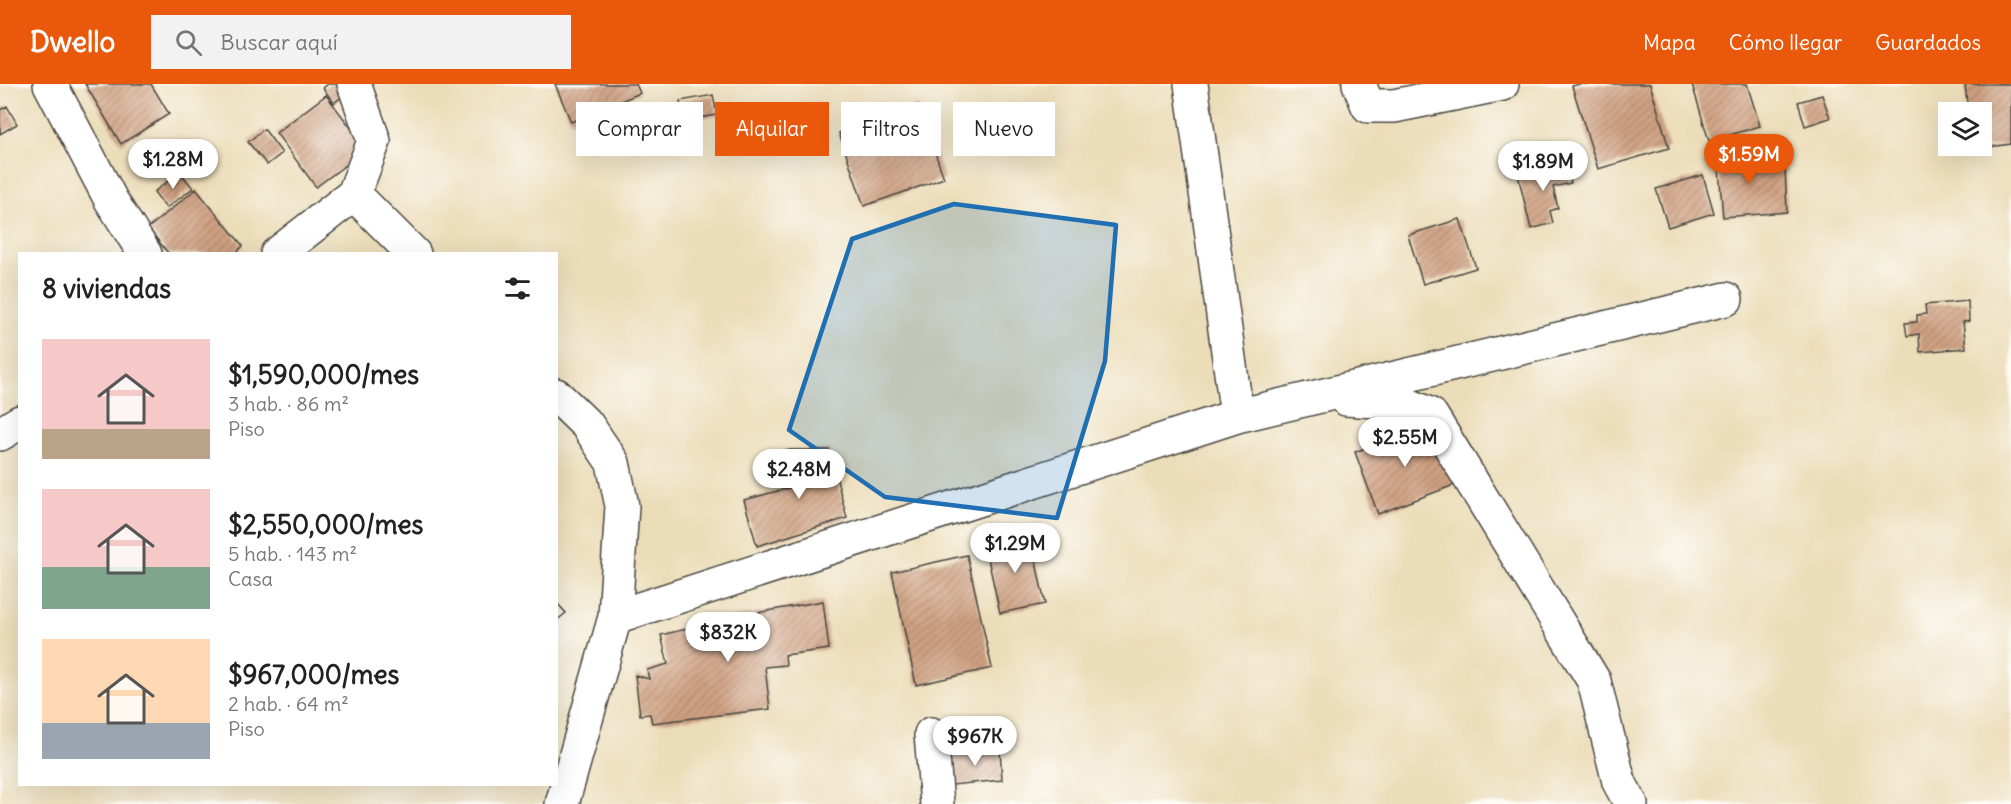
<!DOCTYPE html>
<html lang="es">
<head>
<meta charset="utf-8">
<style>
	:root { --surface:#fff; --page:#f2f2f2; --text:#222; --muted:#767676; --accent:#ea580c }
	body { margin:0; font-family:Delius,sans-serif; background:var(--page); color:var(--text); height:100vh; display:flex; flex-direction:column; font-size:22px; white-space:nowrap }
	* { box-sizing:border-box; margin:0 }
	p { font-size:20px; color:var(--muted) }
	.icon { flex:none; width:33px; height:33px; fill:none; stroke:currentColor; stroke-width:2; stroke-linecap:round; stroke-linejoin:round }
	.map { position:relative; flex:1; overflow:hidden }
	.drawer { position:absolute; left:18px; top:168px; width:540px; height:534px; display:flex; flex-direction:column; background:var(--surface); border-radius:0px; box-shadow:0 6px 24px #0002 }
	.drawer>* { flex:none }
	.hud { position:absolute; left:576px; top:18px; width:570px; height:54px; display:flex; gap:12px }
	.buttons { position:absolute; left:1938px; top:18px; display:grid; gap:12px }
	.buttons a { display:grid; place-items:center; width:54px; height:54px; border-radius:0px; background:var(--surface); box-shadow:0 6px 24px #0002; font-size:30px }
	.price { position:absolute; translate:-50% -51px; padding:0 14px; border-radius:21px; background:#fff; color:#222; font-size:20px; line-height:39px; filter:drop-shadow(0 2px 3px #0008) }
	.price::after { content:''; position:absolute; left:50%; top:36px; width:18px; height:14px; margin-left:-9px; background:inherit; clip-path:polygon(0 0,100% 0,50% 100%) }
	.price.on { background:var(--accent); color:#fff }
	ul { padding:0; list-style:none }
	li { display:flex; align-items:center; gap:18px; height:150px; padding:0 24px }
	li span { display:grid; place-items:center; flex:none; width:168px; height:120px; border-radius:0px; color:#555 }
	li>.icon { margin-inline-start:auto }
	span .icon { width:72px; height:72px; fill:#fffc; stroke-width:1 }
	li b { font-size:26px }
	h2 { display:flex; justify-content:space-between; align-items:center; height:72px; padding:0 24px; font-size:26px }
	.pill { padding:0 21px; border-radius:0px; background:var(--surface); box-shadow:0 6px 24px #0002; font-size:21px; line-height:54px }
	.pill.on { background:var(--accent); color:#fff }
	header { display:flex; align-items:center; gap:36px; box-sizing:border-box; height:84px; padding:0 30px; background:var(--accent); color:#fff }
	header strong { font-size:28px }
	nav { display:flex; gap:33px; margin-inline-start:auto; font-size:21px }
	.search { width:420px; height:54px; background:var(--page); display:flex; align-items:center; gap:15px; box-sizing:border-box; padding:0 21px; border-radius:0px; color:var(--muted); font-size:22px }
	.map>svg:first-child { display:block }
	.building { fill:url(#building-hatch) }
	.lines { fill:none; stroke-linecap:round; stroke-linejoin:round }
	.minor-casing { stroke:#484640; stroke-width:36 }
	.minor { stroke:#fff; stroke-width:33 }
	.marked { fill:#1f6fb2; fill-opacity:0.2; stroke:#1f6fb2; stroke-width:4.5; stroke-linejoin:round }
</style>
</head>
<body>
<header>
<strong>Dwello</strong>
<div class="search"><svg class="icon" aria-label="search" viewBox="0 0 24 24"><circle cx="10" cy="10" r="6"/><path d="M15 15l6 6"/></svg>Buscar aquí</div>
<nav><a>Mapa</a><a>Cómo llegar</a><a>Guardados</a></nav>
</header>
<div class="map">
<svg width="2011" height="720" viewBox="0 0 2011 720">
	<defs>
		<pattern id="building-hatch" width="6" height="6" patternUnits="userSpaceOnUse" patternTransform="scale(1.5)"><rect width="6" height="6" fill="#d0a182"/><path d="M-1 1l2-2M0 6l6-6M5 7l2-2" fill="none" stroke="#a9836b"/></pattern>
	</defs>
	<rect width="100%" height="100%" fill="#fdfcf7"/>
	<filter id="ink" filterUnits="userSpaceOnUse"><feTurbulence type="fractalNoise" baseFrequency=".0167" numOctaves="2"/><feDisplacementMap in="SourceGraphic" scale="12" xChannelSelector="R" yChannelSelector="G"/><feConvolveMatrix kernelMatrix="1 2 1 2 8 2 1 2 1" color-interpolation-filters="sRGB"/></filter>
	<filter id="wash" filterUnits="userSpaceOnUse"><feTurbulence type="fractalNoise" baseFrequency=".008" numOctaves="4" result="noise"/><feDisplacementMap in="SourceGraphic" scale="24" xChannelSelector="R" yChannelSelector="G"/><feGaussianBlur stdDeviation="1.35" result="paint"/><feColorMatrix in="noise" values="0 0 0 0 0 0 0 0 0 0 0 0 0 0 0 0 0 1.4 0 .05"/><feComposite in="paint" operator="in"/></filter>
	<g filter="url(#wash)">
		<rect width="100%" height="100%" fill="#ecddb9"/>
		<g id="blocks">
			<!-- building -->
			<path class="building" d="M 85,0 L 151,0 L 169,30 L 121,60 Z
				M 328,0 L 350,0 L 353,4 L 334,19 L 323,4 Z
				M 555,0 L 636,0 L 640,9 L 571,38 Z
				M 1580,0 L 1650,0 L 1669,64 L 1598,85 L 1572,2 Z
				M 1692,0 L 1747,0 L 1760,42 L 1709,57 Z
				M 1965,0 L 2011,0 L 2011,60 L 1973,65 L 1972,62 L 1982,62 L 1982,28 L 1968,28 Z
				M 326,11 L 367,65 L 316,103 L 276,49 Z
				M 713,11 L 717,31 L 683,37 L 680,17 Z
				M 1822,11 L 1830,34 L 1805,42 L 1798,18 Z
				M 918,21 L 944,94 L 864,122 L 839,49 Z
				M 7,22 L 17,40 L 0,50 L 0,26 Z
				M 264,45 L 282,69 L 267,81 L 248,58 Z
				M 1744,58 L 1746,88 L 1785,85 L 1787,128 L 1723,133 L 1717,61 Z
				M 1566,78 L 1571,99 L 1553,103 L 1558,124 L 1550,127 L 1553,139 L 1531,145 L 1518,91 Z
				M 180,88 L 193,104 L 166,124 L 154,108 Z
				M 1703,91 L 1714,129 L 1668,143 L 1656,105 Z
				M 196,105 L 243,162 L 235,170 L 169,170 L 148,144 Z
				M 1460,135 L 1476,184 L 1423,200 L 1408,151 Z
				M 1968,217 L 1969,237 L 1963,238 L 1966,264 L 1920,268 L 1919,250 L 1907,252 L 1905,239 L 1917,238 L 1917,231 L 1926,230 L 1925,221 Z
				M 1432,339 L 1454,401 L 1378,430 L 1355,368 Z
				M 785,366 L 829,366 L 847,434 L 757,462 L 744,416 L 797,402 Z
				M 1030,451 L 1045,520 L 1000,529 L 985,461 Z
				M 967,471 L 992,584 L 916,601 L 892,488 Z
				M 823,517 L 829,565 L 785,571 L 786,581 L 765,583 L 770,625 L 652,639 L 650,630 L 640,631 L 635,591 L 649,595 L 647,586 L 668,580 L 661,551 L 745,531 Z
				M 556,518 L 566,529 L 556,537 Z
				M 1000,666 L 1002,696 L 952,701 L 948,671 Z"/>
		</g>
	</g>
	<g filter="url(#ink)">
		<use href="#blocks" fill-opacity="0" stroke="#484640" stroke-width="1.5"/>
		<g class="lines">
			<defs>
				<path id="minor" d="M 50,0 L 111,116 L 145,170
					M 1191,0 L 1237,332
					M 1359,0 L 1368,22 L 1394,22 L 1502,0
					M 354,110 L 414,170
					M 277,170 L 354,110 L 374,57 L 354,0
					M 556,311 L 588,342 L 613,379 L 622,422 L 615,533 L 562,720
					M 1346,315 L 1404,319 L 1431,331 L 1594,597 L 1619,698 L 1631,720
					M 0,350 L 20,338
					M 615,533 L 1237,332 L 1726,215
					M 931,650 L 937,720"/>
			</defs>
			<!-- minor casing -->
			<use href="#minor" class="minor-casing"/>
			<!-- minor -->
			<use href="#minor" class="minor"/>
		</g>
	</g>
	<!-- marked area -->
	<path class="marked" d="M 954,120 L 1116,141 L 1105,277 L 1057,434 L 885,413 L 789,346 L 852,155 Z"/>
</svg>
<div class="buttons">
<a><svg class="icon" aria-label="layers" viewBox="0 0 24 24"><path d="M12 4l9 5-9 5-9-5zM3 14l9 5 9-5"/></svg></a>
</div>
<b class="price on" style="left:1749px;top:101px">$1.59M</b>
<b class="price" style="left:173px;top:106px">$1.28M</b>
<b class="price" style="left:1543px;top:108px">$1.89M</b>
<b class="price" style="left:1405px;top:384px">$2.55M</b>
<b class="price" style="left:799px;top:416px">$2.48M</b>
<b class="price" style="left:1015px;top:490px">$1.29M</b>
<b class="price" style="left:728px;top:579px">$832K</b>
<b class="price" style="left:975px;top:683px">$967K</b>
<div class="hud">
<a class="pill">Comprar</a>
<a class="pill on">Alquilar</a>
<a class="pill">Filtros</a>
<a class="pill">Nuevo</a>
</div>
<section class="drawer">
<h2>8 viviendas<svg class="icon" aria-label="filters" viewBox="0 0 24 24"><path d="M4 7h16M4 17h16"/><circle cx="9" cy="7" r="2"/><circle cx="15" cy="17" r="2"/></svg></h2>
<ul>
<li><span style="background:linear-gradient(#f6c9c9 75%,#b9a48a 0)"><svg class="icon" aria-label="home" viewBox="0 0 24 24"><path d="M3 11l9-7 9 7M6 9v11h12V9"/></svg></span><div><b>$1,590,000/mes</b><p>3 hab. · 86 m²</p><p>Piso</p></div></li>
<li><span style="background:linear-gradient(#f6c9c9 65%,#7fa58c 0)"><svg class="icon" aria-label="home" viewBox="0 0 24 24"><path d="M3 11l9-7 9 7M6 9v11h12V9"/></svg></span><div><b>$2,550,000/mes</b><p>5 hab. · 143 m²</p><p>Casa</p></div></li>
<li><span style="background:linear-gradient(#ffd9b3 70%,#9aa5b1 0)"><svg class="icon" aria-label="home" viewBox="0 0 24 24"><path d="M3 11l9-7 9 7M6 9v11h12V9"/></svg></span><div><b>$967,000/mes</b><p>2 hab. · 64 m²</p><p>Piso</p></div></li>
</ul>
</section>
</div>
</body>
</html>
